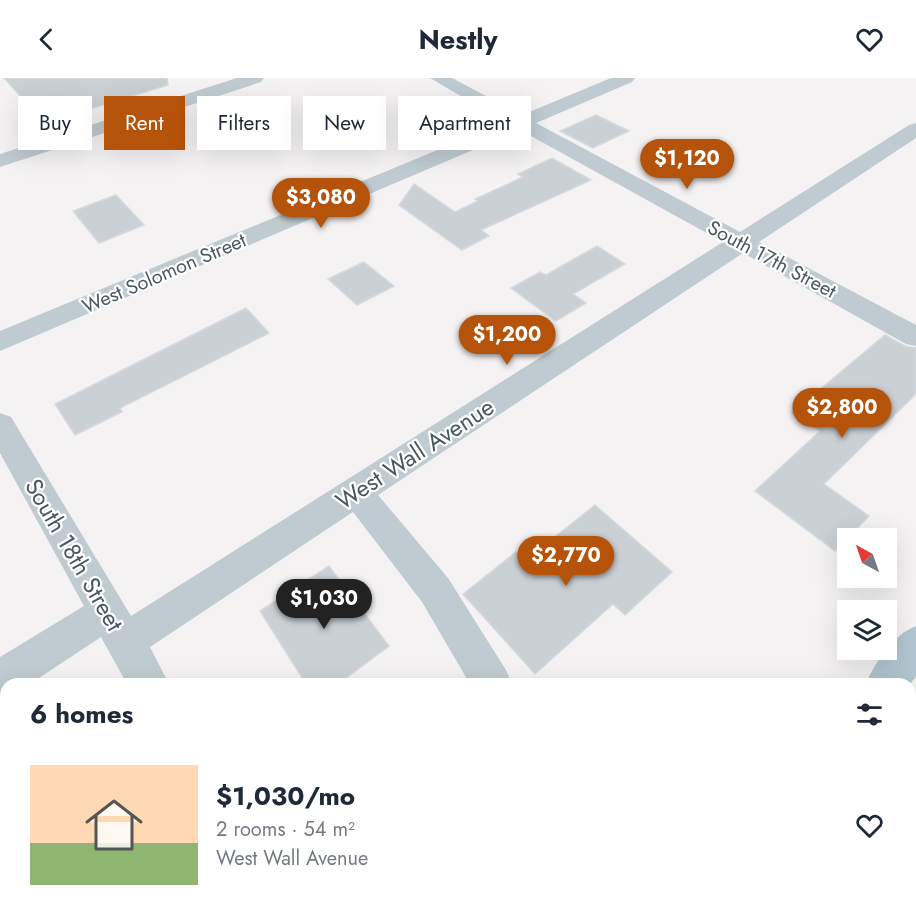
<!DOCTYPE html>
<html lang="en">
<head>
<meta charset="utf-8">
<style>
	:root { --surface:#fff; --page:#f6f6f7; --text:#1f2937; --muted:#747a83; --line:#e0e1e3; --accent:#b45309 }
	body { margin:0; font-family:Jost,sans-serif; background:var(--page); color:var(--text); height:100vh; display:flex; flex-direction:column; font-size:22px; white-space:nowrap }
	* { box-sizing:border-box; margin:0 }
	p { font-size:20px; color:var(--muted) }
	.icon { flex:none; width:33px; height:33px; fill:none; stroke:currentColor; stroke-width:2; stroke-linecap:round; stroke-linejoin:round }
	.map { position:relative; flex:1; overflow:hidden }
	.sheet { position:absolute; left:0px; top:600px; width:916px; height:236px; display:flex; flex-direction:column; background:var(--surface); border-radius:18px 18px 0 0; box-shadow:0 6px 24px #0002 }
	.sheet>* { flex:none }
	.top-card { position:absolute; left:18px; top:18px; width:600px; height:54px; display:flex; gap:12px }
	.needle { width:39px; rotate:320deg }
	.tools { position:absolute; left:837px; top:450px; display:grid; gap:12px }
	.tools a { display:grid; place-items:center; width:60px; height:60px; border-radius:0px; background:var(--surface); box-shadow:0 6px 24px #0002; font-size:30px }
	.price { position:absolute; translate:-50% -51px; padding:0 14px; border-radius:21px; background:var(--accent); color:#fff; font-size:20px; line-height:39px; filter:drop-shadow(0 2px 3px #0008) }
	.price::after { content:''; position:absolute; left:50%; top:36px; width:18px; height:14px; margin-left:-9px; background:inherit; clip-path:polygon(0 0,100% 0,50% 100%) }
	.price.on { background:#222; color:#fff }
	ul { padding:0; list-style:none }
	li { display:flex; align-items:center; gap:18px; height:150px; padding:0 30px }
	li+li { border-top:2px solid var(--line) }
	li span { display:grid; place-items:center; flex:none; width:168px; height:120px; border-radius:0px; color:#555 }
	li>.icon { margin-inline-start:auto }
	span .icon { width:72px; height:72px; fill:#fffc; stroke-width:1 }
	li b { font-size:26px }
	h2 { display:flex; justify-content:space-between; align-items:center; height:72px; padding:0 30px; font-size:26px }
	.pill { padding:0 21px; border-radius:0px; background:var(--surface); box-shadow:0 6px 24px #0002; font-size:21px; line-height:54px }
	.pill.on { background:var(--accent); color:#fff }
	header { display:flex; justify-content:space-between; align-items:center; height:78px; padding:0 30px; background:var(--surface); font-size:27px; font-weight:700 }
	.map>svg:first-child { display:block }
	.building { fill:#cbd0d4; stroke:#d6d9dd; stroke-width:1.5 }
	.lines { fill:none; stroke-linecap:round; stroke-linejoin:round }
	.minor { fill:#bfcbd1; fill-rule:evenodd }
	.major { fill:#b1c6d0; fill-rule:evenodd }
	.labels { text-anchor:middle; stroke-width:4.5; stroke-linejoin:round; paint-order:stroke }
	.far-street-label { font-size:20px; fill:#495860; stroke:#fff }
	.street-label { font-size:24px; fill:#495860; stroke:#fff }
</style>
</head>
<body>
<header><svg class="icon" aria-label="back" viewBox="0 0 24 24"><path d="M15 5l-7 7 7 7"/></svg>Nestly<svg class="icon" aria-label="heart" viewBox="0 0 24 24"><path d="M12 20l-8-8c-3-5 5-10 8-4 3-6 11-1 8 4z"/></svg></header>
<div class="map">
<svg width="916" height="835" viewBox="0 0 916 835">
	<rect width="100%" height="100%" fill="#f4f2f2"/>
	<!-- building -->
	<path class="building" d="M 4,0 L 167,0 L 168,7 L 45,45 Z
		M 596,37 L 629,53 L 593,70 L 560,53 Z
		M 552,80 L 591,102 L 481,152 L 489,158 L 462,172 L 399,127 L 414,106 L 455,134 L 478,123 L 475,121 L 523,99 L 518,96 Z
		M 116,117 L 144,147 L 99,165 L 73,133 Z
		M 597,168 L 625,186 L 573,216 L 586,225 L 556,243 L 511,210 L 540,194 L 546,197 Z
		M 364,184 L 394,208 L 357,227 L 328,201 Z
		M 246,230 L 269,255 L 120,330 L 122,334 L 75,357 L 55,326 Z
		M 885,257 L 905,268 L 916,270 L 916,316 L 824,406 L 869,438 L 835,473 L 755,413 L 820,353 L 792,335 Z
		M 595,427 L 672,494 L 625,537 L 613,526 L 535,596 L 463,516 L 516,474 L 525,483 Z
		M 329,488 L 389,568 L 338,606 L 306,606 L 260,533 Z"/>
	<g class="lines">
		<!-- minor -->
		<path class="minor" d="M 237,0 L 264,0 L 261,4 L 0,89 L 0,76 Z
			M 430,0 L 452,0 L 522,37 L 611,0 L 635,0 L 632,4 L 536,45 L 740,154 L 909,47 L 916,45 L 916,60 L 759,164 L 916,247 L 916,268 L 906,266 L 743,175 L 378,417 L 448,500 L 506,592 L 512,606 L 470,606 L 422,524 L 353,434 L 150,569 L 169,606 L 127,606 L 101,559 L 30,606 L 6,606 L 6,619 L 0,622 L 0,579 L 84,528 L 0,375 L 0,335 L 11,339 L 131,538 L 723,164 L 520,52 L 0,273 L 0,253 L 505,44 Z
			M 910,622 L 916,625 L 916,669 L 910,667 Z
			M 3,712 L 6,713 L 6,766 L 0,763 L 0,713 Z
			M 910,785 L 916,788 L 916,835 L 897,830 L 910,830 Z
			M 14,830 L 62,830 L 64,835 L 16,835 Z
			M 255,830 L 304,830 L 306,835 L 257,835 Z
			M 614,830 L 664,830 L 666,835 L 616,835 Z"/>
		<!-- major -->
		<path class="major" d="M 916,548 L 916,599 L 910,606 L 866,606 C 875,584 893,557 916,548 Z
			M 684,830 L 735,830 L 733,835 L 682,835 Z"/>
	</g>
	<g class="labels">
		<!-- far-street labels -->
		<g class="far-street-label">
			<text transform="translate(772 181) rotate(28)" y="7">South 17th Street</text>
			<text transform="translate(164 195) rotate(-23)" y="7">West Solomon Street</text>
		</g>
		<!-- street labels -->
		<g class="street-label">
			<text transform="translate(415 376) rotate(-33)" y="8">West Wall Avenue</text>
			<text transform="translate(74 477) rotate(60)" y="8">South 18th Street</text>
		</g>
	</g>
</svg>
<div class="tools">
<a><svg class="needle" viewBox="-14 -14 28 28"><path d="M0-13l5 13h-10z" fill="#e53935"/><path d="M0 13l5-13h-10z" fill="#747a83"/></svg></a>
<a><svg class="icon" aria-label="layers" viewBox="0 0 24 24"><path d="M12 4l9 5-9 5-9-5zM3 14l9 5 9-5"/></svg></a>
</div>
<b class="price" style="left:687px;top:112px">$1,120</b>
<b class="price" style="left:321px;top:151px">$3,080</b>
<b class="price" style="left:507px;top:288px">$1,200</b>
<b class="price" style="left:842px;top:361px">$2,800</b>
<b class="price" style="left:566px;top:509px">$2,770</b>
<b class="price on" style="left:324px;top:552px">$1,030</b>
<div class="top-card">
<a class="pill">Buy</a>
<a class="pill on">Rent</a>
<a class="pill">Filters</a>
<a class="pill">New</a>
<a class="pill">Apartment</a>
</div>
<section class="sheet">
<h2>6 homes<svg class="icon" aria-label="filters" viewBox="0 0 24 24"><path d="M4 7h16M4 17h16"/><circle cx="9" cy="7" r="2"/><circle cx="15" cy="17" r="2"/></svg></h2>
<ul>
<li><span style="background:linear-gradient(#ffd9b3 65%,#8fb573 0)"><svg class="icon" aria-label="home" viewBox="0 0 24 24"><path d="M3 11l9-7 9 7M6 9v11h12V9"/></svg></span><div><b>$1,030/mo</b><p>2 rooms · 54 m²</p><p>West Wall Avenue</p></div><svg class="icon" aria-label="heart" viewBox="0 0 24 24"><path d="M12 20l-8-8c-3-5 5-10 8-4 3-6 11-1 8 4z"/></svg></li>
</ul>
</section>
</div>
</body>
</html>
